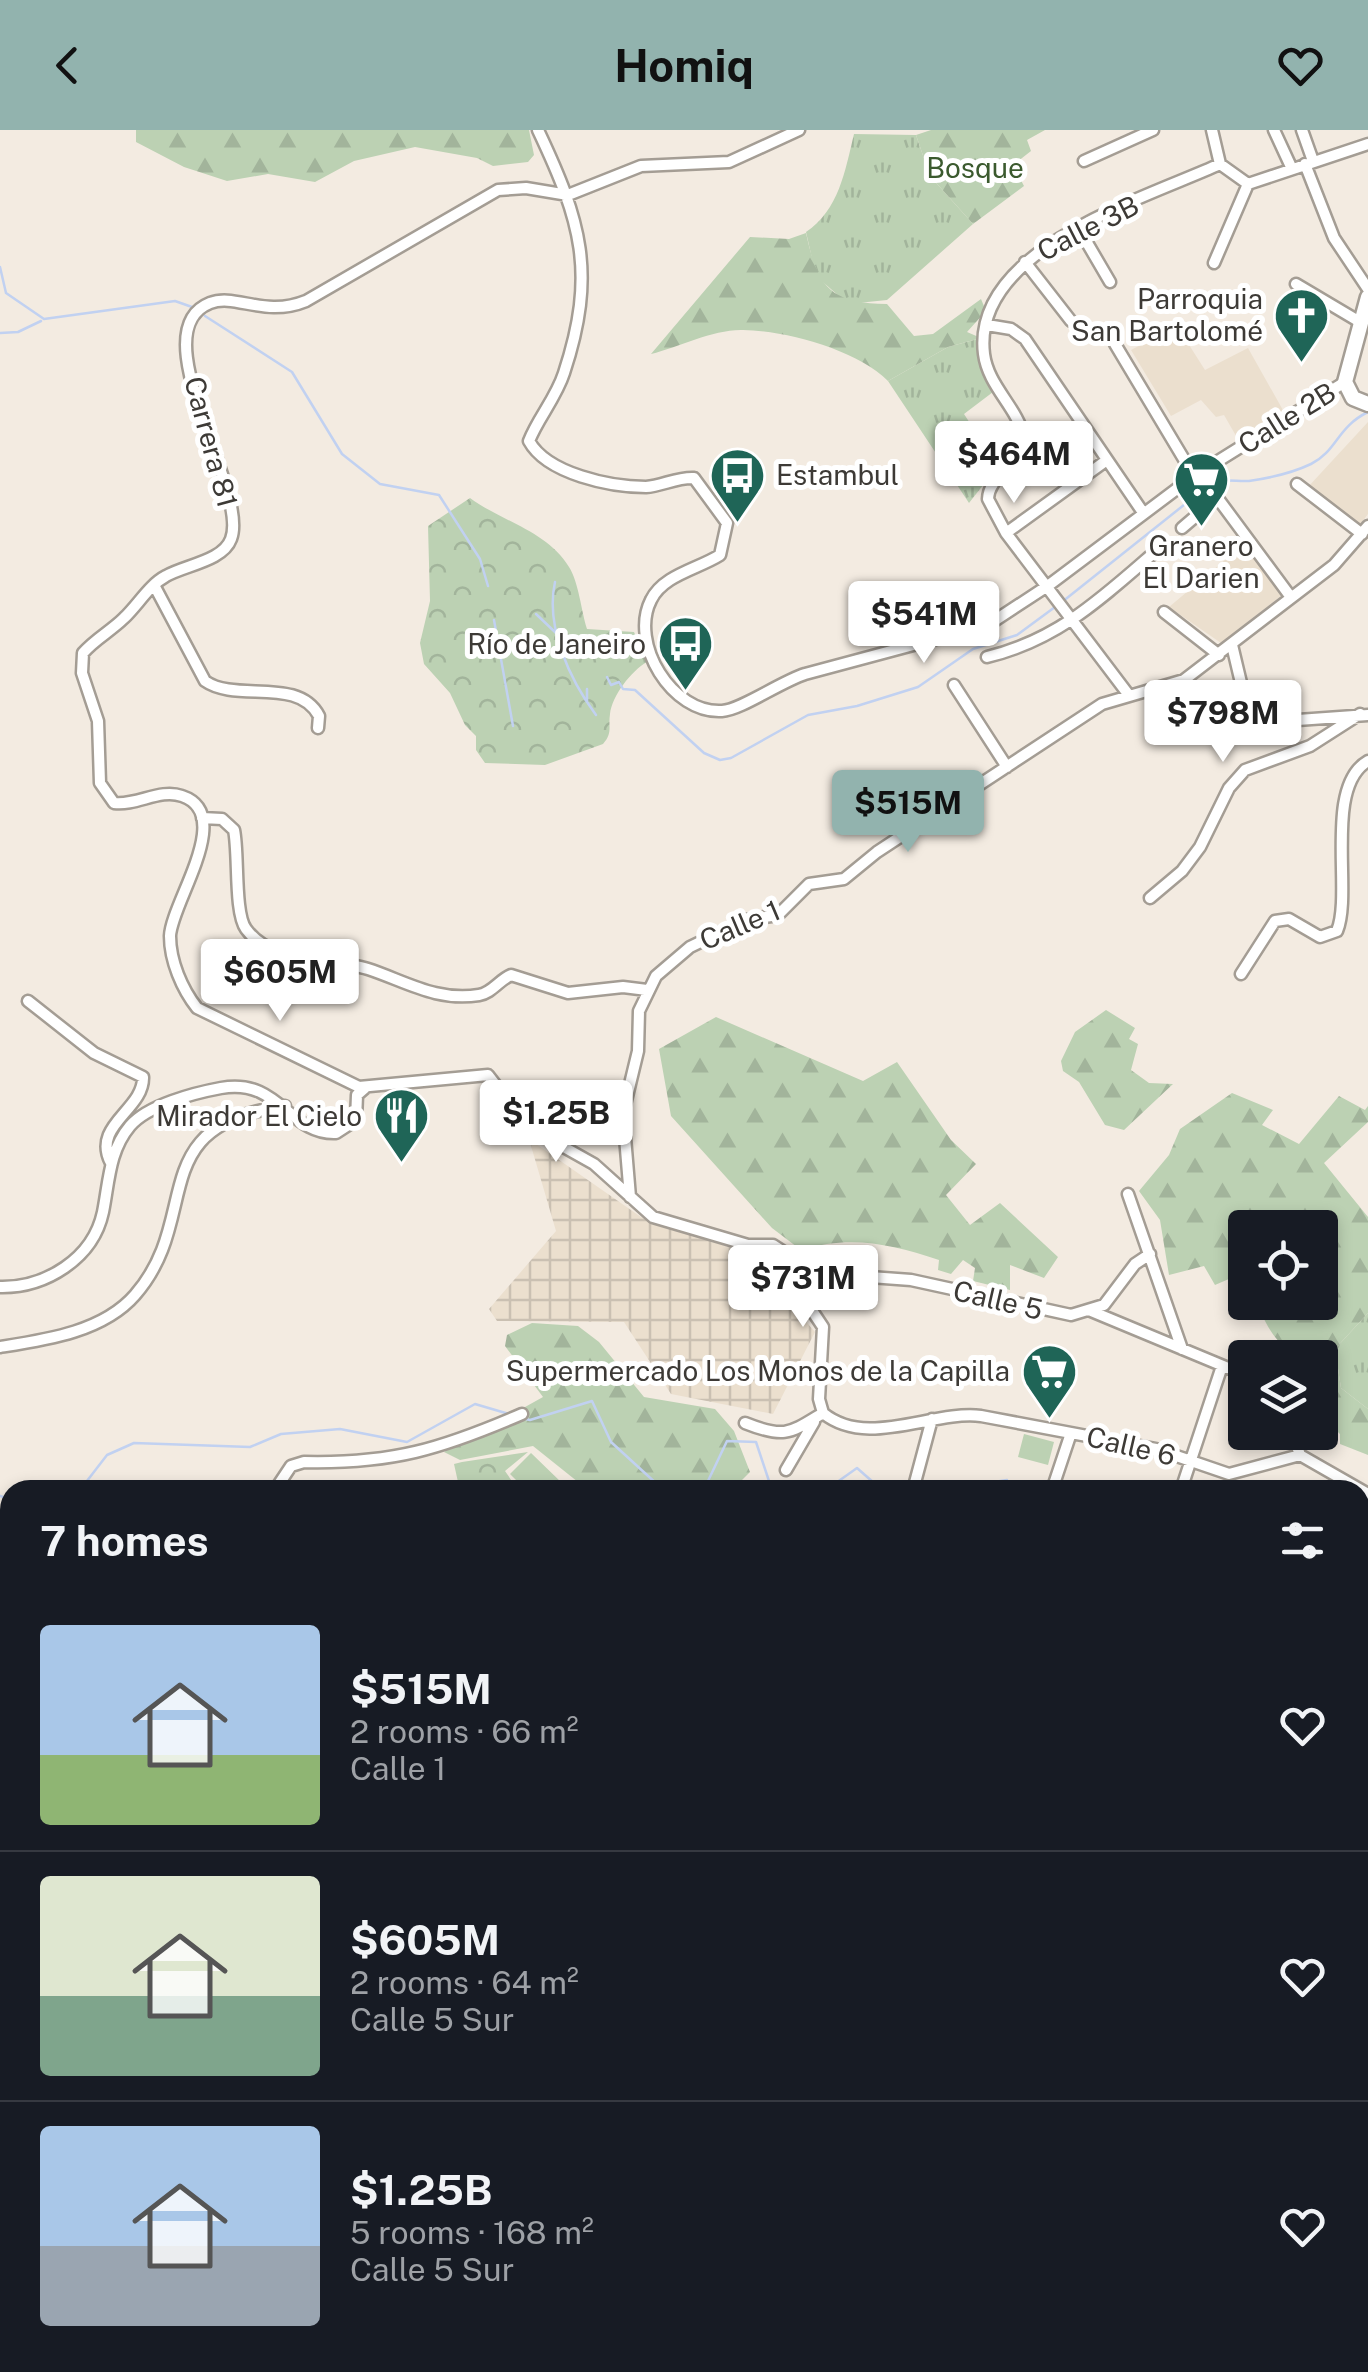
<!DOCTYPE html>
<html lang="en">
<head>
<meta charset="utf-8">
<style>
	:root { --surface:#171b24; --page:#242831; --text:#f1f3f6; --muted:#9ea1a6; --line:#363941; --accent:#92b3ae }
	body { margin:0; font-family:"Public Sans",sans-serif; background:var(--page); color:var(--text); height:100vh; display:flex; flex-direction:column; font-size:38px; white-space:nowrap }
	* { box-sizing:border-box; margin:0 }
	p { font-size:32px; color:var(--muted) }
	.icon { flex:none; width:55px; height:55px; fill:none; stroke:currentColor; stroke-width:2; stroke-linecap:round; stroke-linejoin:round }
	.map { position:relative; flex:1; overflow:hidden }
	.panel { position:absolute; left:0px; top:1350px; width:1370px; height:892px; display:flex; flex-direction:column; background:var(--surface); border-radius:30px 30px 0 0; box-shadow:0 5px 15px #0003 }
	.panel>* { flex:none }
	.tools { position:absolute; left:1228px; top:1080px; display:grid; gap:20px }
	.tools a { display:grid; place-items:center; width:110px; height:110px; border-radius:10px; background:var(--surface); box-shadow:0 5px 15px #0003; font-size:50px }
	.price { position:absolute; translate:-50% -85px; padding:0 22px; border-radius:10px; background:#fff; color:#222; font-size:32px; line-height:65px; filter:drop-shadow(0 2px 5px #0008) }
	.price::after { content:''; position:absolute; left:50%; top:60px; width:30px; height:22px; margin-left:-15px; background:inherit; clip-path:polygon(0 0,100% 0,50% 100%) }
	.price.selected { background:var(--accent); color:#111 }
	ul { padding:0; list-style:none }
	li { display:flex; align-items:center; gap:30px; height:250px; padding:0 40px }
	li+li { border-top:2px solid var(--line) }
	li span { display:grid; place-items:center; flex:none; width:280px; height:200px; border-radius:10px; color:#555 }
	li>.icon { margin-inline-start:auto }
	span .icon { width:120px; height:120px; fill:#fffc; stroke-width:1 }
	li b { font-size:42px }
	h2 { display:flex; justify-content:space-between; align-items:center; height:120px; padding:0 40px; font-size:42px }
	header { display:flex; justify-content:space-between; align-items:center; height:130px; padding:0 40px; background:var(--accent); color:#111; font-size:45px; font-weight:700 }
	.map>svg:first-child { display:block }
	.industrial { fill:url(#industrial-grid) }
	.built { fill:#ebdfce }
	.grass { fill:url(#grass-tufts) }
	.forest { fill:url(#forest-firs) }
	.park { fill:url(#park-crowns) }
	.pitch { fill:#bcd1b3 }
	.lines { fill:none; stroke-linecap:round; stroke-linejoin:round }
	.stream { stroke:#c1d1f1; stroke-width:2.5 }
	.minor-casing { stroke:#a49d94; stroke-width:15 }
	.major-casing { stroke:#a49d94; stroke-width:19 }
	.minor { stroke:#fff; stroke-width:10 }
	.major { stroke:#fff; stroke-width:14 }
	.labels { text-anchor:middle; stroke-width:10; stroke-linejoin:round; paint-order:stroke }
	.park-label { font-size:28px; fill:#3b5a2e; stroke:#fff }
	.street-label { font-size:28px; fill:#3d3a36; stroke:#fff }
	.poi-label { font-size:28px; fill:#3d3a36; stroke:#fff; text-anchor:end }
</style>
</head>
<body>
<header><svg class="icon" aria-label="back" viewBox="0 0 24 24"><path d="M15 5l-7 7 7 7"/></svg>Homiq<svg class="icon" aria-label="heart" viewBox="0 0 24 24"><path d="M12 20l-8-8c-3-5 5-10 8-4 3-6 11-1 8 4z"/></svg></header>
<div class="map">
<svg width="1368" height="2242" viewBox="0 0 1368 2242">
	<defs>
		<pattern id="industrial-grid" width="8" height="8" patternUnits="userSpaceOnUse" patternTransform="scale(2.5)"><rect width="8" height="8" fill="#ebdfce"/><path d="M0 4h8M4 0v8" fill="none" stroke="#cac0b2"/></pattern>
		<pattern id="grass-tufts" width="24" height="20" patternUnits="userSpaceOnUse" patternTransform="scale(2.5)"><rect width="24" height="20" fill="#bcd1b3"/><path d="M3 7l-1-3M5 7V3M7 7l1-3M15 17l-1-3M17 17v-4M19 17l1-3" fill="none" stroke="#a2b49b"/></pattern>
		<pattern id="forest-firs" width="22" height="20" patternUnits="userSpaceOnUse" patternTransform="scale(2.5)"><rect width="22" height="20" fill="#bcd1b3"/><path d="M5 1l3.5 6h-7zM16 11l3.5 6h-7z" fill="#a2b49b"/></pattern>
		<pattern id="park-crowns" width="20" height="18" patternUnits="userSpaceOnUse" patternTransform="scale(2.5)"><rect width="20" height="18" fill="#bcd1b3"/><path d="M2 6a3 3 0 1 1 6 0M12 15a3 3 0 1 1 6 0" fill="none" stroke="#a2b49b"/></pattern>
	</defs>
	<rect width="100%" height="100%" fill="#f3ebe1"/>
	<!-- industrial -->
	<path class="industrial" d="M 529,1009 L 641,1087 L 746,1123 L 815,1202 L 773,1284 L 671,1264 L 624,1192 L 497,1191 L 489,1179 L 556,1101 Z"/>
	<!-- built -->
	<path class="built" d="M 1177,196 L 1205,240 L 1248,218 L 1284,282 L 1239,311 L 1224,285 L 1216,287 L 1201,270 L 1171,286 L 1131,220 Z
		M 1368,292 L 1368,384 L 1359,396 L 1308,357 Z
		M 1244,414 L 1281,466 L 1221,513 L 1169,477 Z"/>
	<!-- grass -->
	<path class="grass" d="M 854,4 L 916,5 L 930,46 L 973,94 L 887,170 L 848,174 L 816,146 L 806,102 C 839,80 845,41 854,4 Z
		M 981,208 L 993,262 L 964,284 L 998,336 L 969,373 L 888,251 L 948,217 Z
		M 1368,1183 L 1368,1279 L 1341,1258 L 1335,1219 Z"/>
	<!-- forest -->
	<path class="forest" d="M 136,0 L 529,0 L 534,25 L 528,32 L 493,36 L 477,28 L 415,17 L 354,31 L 315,52 L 268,44 L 227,51 L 184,37 L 136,12 Z
		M 931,0 L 1045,0 L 1027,10 L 1031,21 L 1013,35 L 1024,56 L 973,94 L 930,46 L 916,5 Z
		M 806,103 C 818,157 829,173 887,174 L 914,206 L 933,204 L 981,169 L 986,181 L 967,202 L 981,208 L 948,217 L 888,251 C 857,220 787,201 743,200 C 714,199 679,217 651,224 L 750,107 L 789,109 Z
		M 1106,880 L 1135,898 L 1129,909 L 1138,914 L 1131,940 L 1149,953 L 1173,954 L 1124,1000 L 1105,995 L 1079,952 L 1063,941 L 1061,931 L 1075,902 Z
		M 716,887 L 863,951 L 897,932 L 951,1010 L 976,1034 L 946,1065 L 970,1095 L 1000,1073 L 1058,1127 L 1044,1148 L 1010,1135 L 1010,1160 L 973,1151 L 975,1138 L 963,1130 L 951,1144 L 938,1140 L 939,1130 C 890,1114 851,1105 801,1120 L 772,1098 L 671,986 L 659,919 Z
		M 1232,963 L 1273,980 L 1262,995 L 1299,1014 L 1339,966 L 1365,980 L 1368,976 L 1368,992 L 1324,1033 L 1368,1087 L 1368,1183 L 1335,1219 L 1341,1258 L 1368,1279 L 1368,1325 L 1340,1314 L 1340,1304 L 1320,1285 L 1320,1228 C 1284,1228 1271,1206 1257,1174 L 1320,1172 L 1320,1098 L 1245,1098 L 1245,1142 L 1215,1155 L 1204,1136 L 1169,1145 L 1160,1090 L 1139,1061 L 1169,1025 L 1180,999 Z
		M 532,1193 L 578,1196 L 599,1212 L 644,1267 L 715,1279 L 734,1301 L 750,1342 L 732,1360 L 588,1360 L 533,1316 L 460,1330 L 444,1322 L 543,1267 L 505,1216 L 507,1205 Z
		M 0,1789 L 10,1842 L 0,1870 Z
		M 1360,1962 C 1368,1983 1368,2037 1360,2058 Z
		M 1337,2232 L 1343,2242 L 675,2242 L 671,2233 Z"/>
	<!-- park -->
	<path class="park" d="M 470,368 C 501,391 547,401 569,437 C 579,453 581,480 587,499 L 634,502 L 647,532 C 631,541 612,566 610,584 C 608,597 613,603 603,614 L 545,635 L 485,633 L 476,620 L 476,606 L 465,595 L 450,563 L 424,534 L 420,513 L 430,471 L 428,396 Z
		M 528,1322 L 505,1341 L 518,1360 L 480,1360 L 458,1352 L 454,1334 L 462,1332 Z"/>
	<!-- pitch -->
	<path class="pitch" d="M 1024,1304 L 1054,1312 L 1048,1335 L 1018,1327 Z
		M 531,1323 L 562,1353 L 555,1360 L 526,1360 L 510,1344 Z"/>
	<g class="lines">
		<!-- stream -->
		<path class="stream" d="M 0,137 L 6,163 L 44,189 L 175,171 L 192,177
			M 205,186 L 292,242 L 342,324 L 380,354 L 439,365 L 480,429 L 488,456
			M 0,203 L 18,202 L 41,191
			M 1211,355 C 1224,347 1235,352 1249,351 C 1270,348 1292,343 1311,334 C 1337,321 1337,297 1368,282
			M 555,452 C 545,497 570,550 596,585
			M 1062,472 L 1204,359
			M 536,484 L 556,503
			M 494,490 L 513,596
			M 607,547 L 611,555 L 619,552 L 623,559 L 635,560 L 704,623 L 720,630 L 731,628 L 808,585 L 857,576 L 918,557 L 973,519 L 1017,505 L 1055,477
			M 587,572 L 587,559
			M 521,1288 L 530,1290 L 592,1271 L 611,1312 L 659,1356 L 708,1351 L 727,1311 L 756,1312 L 772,1360
			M 80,1360 L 107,1325 L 134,1313 L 250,1317 L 281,1304 L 340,1299 L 407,1312 L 475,1274 L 509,1284
			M 826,1360 L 857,1338 L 882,1360
			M 943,1360 L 1007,1350 L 1009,1360
			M 0,1366 L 10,1369
			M 1360,1528 L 1368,1528"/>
		<defs>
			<path id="minor" d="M 538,0 C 581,91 597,143 564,243 C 556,268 538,288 529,311 C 547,344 611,357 646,357 C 662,356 677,347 694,348 L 727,393 L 720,425 C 698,439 663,445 651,470 C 629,513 672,584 722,581 C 741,580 780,552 805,544 L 988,495 L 1049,455 L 1194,346 L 1345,252
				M 1212,0 L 1220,34 L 1248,54 L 1214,133
				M 1274,0 L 1292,39
				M 1302,0 L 1313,31
				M 1084,31 L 1153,0
				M 1305,34 L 1334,108 L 1368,159
				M 1248,54 L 1368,14
				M 568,65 L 526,58 L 498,60 L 306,171 C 264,188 236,163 210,173 C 139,201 250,361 231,409 C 223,431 185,435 166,446 C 149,455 138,475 124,488 C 111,501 95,509 83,523 L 82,543 L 98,591 L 100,653 L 114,673 C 137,676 160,658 182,666 C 236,684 171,773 170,806 C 170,831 182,859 197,878 L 359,957 L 488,945 L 528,997 L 594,1034 L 653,1087 L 748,1115 L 762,1124 L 801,1164 L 823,1197 L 819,1269 L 823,1283
				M 568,65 L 641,36 L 729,32 L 799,0
				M 1079,99 L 1110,152
				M 1025,132 L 1071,191
				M 1296,154 L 1360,192
				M 987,195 L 1011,199 L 1025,209 L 1142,381
				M 1115,214 L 1194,346
				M 1199,343 L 1290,466
				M 1297,354 L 1362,404
				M 1182,398 L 1217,368
				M 1006,403 L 1107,330
				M 154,455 L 205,551 C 236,573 298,546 319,586 L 318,598
				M 950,478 L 963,505
				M 1164,482 L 1219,525
				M 1232,515 L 1242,557 L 1237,587 L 1241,594 L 1368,585
				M 987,527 C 1058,510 1103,467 1156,421
				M 954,555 L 1007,637
				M 1128,564 L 1006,403 L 988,369 C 989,345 1019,338 1024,307 C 1017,277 988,256 984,224 C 971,119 1146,68 1220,34
				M 202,688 L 222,689 L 234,700 C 239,723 234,783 246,799 C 273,836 329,827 368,839 C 405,851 437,872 479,865 C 492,863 499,850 511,845 L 568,863 L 623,857 L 647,860
				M 1150,768 L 1182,741 L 1200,717 L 1229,658 L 1245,640 L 1310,616 L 1360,584
				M 1241,844 L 1275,791 L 1289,789 L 1320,807 L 1337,801 C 1353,763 1323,657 1368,631
				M 28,871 L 94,923 L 143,947 C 144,980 91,995 111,1033
				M 1128,1064 L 1182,1219
				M 630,1067 L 623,983 L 638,921 L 639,881 L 656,846 L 690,817 L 746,790 L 778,785 L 809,754 L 844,749 L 877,722 L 1102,574 L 1184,550 L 1334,435 L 1368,396
				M 749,1115 L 773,1115 L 816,1143 L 911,1150 L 1071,1185 L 1104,1175 L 1135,1134 L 1150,1124
				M 0,1157 C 45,1158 93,1129 103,1082 C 109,1052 109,1021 130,996 C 148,975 194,963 221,958 C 279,947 289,1005 336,1003 L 356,990 L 357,965 L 365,958
				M 1091,1181 L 1245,1245
				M 0,1217 C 45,1210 103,1202 135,1165 C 204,1086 141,995 285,976
				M 823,1283 C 867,1319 932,1280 981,1286 L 1156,1319 L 1229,1344 L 1300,1325 L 1368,1364
				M 745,1293 C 785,1309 790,1303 823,1283
				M 1292,1302 L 1300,1325
				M 786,1340 L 814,1292
				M 275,1360 L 291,1336 L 304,1332 C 392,1334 441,1319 522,1284
				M 913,1360 L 932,1289
				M 1052,1360 L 1071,1303
				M 1181,1360 L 1222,1236
				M 0,1426 L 10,1427
				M 1360,1781 L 1368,1783
				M 1360,1891 L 1363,1893
				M 0,2145 L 10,2159
				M 650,2232 L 650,2242"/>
			<path id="major" d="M 1368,167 L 1345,252 L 1353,268 L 1368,274"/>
		</defs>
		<!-- minor casing -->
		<use href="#minor" class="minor-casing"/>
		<!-- major casing -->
		<use href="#major" class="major-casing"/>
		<!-- minor -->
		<use href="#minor" class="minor"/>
		<!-- major -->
		<use href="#major" class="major"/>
	</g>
	<!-- icons -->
	<defs>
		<symbol id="church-pin" viewBox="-11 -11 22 30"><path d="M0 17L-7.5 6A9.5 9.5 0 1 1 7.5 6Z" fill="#1f6557" stroke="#fff"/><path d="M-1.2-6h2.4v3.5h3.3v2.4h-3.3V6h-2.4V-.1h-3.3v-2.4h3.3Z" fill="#fff"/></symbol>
		<symbol id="bus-pin" viewBox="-11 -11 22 30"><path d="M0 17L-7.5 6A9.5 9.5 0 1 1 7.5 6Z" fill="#1f6557" stroke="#fff"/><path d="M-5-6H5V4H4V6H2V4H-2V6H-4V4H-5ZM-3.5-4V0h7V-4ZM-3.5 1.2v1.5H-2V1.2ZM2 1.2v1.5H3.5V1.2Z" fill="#fff"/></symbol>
		<symbol id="supermarket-pin" viewBox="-11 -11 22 30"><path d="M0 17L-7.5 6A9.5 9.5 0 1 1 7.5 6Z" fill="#1f6557" stroke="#fff"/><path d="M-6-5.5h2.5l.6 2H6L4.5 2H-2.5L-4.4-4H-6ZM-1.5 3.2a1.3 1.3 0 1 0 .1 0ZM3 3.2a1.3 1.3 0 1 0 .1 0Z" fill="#fff"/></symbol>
		<symbol id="restaurant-pin" viewBox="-11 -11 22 30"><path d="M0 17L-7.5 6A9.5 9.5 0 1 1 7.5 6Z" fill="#1f6557" stroke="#fff"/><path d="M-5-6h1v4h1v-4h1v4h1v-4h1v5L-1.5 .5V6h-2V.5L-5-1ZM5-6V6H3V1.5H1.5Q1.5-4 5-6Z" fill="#fff"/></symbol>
	</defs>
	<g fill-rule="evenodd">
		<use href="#church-pin" x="1270" y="154" width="63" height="86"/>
		<use href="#bus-pin" x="706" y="314" width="63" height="86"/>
		<use href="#supermarket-pin" x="1170" y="318" width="63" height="86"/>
		<use href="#bus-pin" x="654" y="482" width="63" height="86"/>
		<use href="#restaurant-pin" x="370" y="954" width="63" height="86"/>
		<use href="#supermarket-pin" x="1018" y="1210" width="63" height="86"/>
	</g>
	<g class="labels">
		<!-- park labels -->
		<g class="park-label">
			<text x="975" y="48">Bosque</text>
		</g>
		<!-- street labels -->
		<g class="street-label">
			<text transform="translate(1088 98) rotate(-27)" y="10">Calle 3B</text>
			<text transform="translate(1287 288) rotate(-32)" y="10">Calle 2B</text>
			<text transform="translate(211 312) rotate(75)" y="10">Carrera 81</text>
			<text transform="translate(740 795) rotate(-23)" y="10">Calle 1</text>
			<text transform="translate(998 1170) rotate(13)" y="10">Calle 5</text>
			<text transform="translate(1131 1316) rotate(13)" y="10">Calle 6</text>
		</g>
		<!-- poi labels -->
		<g class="poi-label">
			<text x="1263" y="179">Parroquia<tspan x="1263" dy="32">San Bartolomé</tspan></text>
			<text x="776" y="355" text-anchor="start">Estambul</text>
			<text x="1201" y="426" text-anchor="middle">Granero<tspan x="1201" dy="32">El Darien</tspan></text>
			<text x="646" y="524">Río de Janeiro</text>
			<text x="362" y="996">Mirador El Cielo</text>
			<text x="1010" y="1251">Supermercado Los Monos de la Capilla</text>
		</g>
	</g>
</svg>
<div class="tools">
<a><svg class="icon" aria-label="locate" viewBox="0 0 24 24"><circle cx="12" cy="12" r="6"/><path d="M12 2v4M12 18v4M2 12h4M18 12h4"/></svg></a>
<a><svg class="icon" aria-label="layers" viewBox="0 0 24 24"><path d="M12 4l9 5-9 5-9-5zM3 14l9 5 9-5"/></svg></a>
</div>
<b class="price" style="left:1014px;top:376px">$464M</b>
<b class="price" style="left:924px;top:536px">$541M</b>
<b class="price" style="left:1223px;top:635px">$798M</b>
<b class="price selected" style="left:908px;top:725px">$515M</b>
<b class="price" style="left:280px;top:894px">$605M</b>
<b class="price" style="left:556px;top:1035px">$1.25B</b>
<b class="price" style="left:803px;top:1200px">$731M</b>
<section class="panel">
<h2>7 homes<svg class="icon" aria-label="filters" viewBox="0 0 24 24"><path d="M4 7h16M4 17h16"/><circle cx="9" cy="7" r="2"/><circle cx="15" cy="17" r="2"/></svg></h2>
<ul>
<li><span style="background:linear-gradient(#a9c7e8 65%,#8fb573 0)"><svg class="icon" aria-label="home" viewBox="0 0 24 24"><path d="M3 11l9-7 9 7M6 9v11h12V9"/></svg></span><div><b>$515M</b><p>2 rooms · 66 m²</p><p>Calle 1</p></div><svg class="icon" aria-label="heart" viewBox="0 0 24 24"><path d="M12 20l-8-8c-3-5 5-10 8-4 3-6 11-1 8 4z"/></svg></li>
<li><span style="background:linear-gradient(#dfe7d0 60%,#7fa58c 0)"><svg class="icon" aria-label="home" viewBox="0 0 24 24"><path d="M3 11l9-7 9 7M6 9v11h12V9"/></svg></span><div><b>$605M</b><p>2 rooms · 64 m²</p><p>Calle 5 Sur</p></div><svg class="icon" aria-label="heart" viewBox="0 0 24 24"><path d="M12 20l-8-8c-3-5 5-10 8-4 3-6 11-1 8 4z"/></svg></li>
<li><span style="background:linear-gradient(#a9c7e8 60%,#9aa5b1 0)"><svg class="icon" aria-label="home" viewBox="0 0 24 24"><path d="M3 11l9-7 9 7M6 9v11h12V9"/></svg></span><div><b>$1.25B</b><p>5 rooms · 168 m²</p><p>Calle 5 Sur</p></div><svg class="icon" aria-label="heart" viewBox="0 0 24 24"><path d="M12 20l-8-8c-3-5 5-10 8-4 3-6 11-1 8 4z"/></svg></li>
</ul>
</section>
</div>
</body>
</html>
